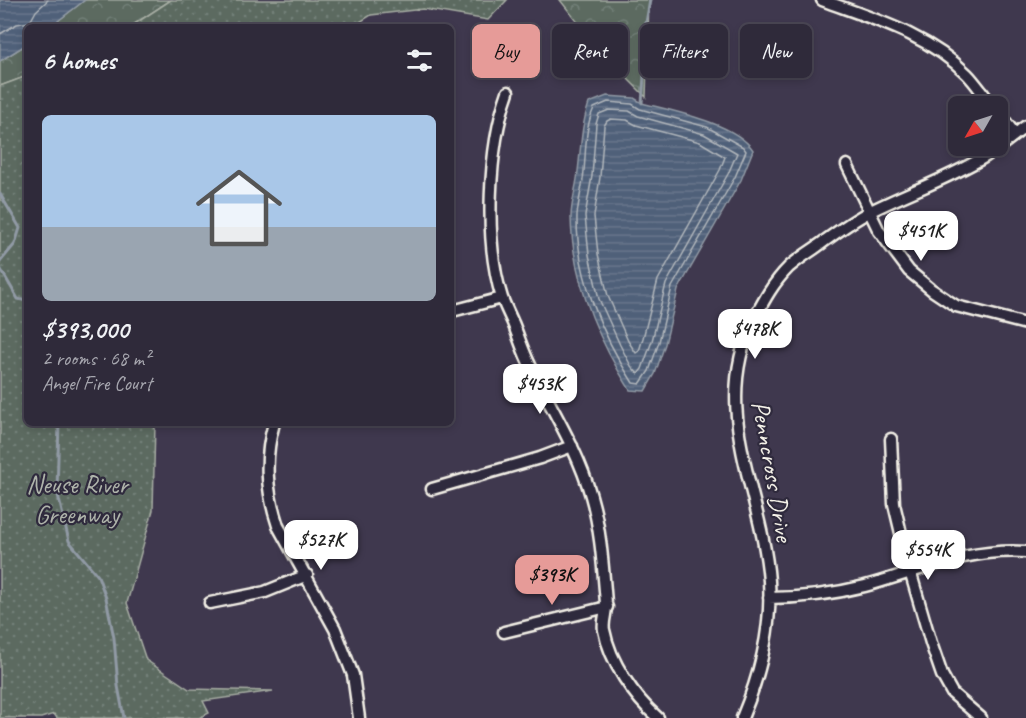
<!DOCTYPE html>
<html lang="en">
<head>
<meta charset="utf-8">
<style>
	:root { --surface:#2f2a3a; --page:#3b3645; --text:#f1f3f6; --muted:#a7a7af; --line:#4a4654; --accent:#e69b98 }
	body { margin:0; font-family:Caveat,sans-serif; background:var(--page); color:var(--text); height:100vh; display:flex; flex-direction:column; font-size:22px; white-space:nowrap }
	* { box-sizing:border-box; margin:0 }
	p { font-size:20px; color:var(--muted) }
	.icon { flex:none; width:33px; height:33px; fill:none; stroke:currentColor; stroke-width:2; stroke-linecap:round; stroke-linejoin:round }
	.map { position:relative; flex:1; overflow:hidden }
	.panel { position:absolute; left:24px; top:24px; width:430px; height:402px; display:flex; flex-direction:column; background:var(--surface); border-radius:9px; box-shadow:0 3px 9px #0003,0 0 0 2px var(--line) }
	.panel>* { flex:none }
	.guide { position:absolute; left:472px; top:24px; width:464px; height:54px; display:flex; gap:12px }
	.needle { width:39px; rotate:231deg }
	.fabs { position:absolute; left:948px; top:96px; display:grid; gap:12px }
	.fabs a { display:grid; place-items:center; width:60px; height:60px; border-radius:9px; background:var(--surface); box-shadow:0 3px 9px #0003,0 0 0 2px var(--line); font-size:30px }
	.price { position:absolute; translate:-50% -51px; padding:0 14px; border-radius:12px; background:#fff; color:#222; font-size:20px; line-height:39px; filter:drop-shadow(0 2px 3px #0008) }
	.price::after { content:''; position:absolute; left:50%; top:36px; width:18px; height:14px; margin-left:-9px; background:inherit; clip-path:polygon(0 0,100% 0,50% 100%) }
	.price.current { background:var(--accent); color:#111 }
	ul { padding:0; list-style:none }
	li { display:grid; align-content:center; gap:12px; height:318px; padding:0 18px }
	li span { display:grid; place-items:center; height:186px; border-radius:9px; color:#555 }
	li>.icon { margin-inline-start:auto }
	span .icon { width:108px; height:108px; fill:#fffc; stroke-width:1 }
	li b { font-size:26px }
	h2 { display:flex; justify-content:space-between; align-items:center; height:72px; padding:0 18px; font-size:26px }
	.tag { padding:0 21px; border-radius:9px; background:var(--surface); box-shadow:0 3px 9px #0003,0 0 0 2px var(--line); font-size:21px; line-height:54px }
	.tag.current { background:var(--accent); color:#111 }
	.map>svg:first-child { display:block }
	.forest { fill:url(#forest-crowns); stroke:#a8aea4; stroke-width:1.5 }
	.park { fill:url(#park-dots); stroke:#a8aea4; stroke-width:1.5 }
	.water { fill:url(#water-rules); stroke:#919aa5; stroke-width:1.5 }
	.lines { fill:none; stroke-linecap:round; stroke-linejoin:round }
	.shore { stroke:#b2b7bc; stroke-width:1.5 }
	.stream { stroke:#919aa5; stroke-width:3 }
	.minor-casing { stroke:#f4f1e8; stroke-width:15 }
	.minor { stroke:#2f2a3d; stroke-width:10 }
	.labels { text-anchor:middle; stroke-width:4.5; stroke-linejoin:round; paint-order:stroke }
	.street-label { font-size:26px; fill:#f4f1e8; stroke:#2f2a3d }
	.park-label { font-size:26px; fill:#afb4ab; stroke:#2f2a3d }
</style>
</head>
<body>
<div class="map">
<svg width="1026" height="718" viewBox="0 0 1026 718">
	<defs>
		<pattern id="forest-crowns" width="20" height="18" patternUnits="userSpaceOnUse" patternTransform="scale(1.5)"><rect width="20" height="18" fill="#5b6a61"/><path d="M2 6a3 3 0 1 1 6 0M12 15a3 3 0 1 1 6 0" fill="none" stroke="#738078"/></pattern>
		<pattern id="park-dots" width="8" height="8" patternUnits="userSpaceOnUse" patternTransform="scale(1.5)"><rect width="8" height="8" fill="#5b6a61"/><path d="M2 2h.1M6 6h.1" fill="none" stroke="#738078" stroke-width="1.8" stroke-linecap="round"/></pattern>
		<pattern id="water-rules" width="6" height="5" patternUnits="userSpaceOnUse" patternTransform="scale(1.5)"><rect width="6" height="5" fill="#4f6079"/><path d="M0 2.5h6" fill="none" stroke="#69778c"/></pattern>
	</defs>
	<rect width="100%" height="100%" fill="#3f384e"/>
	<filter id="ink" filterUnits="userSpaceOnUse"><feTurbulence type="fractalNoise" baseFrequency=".0167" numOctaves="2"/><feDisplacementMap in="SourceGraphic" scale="12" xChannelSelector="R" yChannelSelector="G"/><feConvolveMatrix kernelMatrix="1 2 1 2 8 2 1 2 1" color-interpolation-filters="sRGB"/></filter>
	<g filter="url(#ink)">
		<!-- forest -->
		<path class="forest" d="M 85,0 L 171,0 L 130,27 L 50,27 Z
			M 560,0 L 649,0 L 646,97 L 603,54 Z
			M 27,44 L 27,76 L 0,86 L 0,61 Z"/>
		<!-- park -->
		<path class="park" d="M 171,0 L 507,0 L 488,20 L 423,9 L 371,15 L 352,27 L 130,27 Z
			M 27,76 L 27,423 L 155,423 L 153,510 L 127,603 L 146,660 L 189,689 L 273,691 L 203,701 L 209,713 L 199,718 L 57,718 L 54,714 L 41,718 L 0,718 L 0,86 Z"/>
		<!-- water -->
		<path class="water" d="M 0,0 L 85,0 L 50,27 L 27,27 L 27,44 L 0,61 Z
			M 607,96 L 634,98 L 642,103 C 672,111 735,123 753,150 L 741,180 L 678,290 L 665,344 L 655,374 L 645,391 L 630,390 C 597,338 572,280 571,217 C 571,202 577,186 578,171 C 581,148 581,126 589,103 Z"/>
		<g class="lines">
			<!-- shore -->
			<path class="shore" d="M 0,34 L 17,24 L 30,22 L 36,11 L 48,0
				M 608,102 L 632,104 L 640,109 L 707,127 L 743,147 L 746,151 L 735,177 L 672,287 L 659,342 L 649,371 L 640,384 L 633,383 C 602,335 576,275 577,216 C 578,201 583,186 584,171 C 586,150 585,127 594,108 Z
				M 609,110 L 629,111 L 638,116 L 704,134 L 737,153 L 728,174 L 666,284 L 652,341 L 642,369 L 638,374 L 631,366 L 620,345 L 599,299 L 589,255 L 585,216 L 592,176 L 596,124 L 599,114 Z
				M 611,119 L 627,120 L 636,125 L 700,142 L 725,157 L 720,170 L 658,280 L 643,338 L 639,351 L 636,353 L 628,341 L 608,296 L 598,254 L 594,216 L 600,177 L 604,126 L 607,121 Z"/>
			<!-- stream -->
			<path class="stream" d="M 642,103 L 645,62 L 643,40 L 650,0
				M 0,194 L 20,228 L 15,244 L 0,262
				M 0,268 L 18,299 L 27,301
				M 59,423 L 57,491 L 69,541 L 98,576 L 106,598 L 114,638 L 118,686 L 124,718"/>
			<defs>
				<path id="minor" d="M 822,0 C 873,19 927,34 967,74 C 976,83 984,96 993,106
					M 508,92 C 488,148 484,241 502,298 C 505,306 509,314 513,323 C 518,335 522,348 528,361 C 549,406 577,447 591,496 C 601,530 603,568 606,603 C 607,612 602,622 604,630 C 610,662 634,697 658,718
					M 998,112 L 1015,134
					M 847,165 L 879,231 L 909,271 L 932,290 L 956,306 L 1026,324
					M 452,311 L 502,298
					M 274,423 C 264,459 266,490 278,526 L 335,629 L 353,675 L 359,718
					M 891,439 L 894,504 L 910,571 L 931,643 L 942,675 L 952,693 L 981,718
					M 432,489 L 540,458 L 572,446
					M 769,598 C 801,598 833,594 865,586 C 920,571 967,548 1026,552
					M 210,603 L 265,592 L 307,575
					M 504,632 L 607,607
					M 742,718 C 760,675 772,628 769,581 C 762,490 709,411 754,319 C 764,300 773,283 789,267 C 797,260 806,254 815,248 C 833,235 851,221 871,211 C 909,192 950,178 986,156 C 1000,147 1013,136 1026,126"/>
			</defs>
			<!-- minor casing -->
			<use href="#minor" class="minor-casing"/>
			<!-- minor -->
			<use href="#minor" class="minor"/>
		</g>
	</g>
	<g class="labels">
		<!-- street labels -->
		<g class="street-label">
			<text transform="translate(773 471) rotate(80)" y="9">Penncross Drive</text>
		</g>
		<!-- park labels -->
		<g class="park-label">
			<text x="77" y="493">Neuse River<tspan x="77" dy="30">Greenway</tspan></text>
		</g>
	</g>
</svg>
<div class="fabs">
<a><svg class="needle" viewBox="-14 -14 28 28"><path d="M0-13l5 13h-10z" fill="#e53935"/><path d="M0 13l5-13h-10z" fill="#a7a7af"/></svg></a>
</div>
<b class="price" style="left:921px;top:262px">$451K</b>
<b class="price" style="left:755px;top:360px">$478K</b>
<b class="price" style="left:540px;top:415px">$453K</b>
<b class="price" style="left:321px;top:571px">$527K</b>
<b class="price" style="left:928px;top:581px">$554K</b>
<b class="price current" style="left:552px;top:606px">$393K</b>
<div class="guide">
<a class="tag current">Buy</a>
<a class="tag">Rent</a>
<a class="tag">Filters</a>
<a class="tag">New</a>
</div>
<section class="panel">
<h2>6 homes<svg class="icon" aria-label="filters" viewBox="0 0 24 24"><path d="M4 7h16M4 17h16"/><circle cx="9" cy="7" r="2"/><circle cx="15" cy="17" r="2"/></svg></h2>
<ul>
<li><span style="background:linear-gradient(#a9c7e8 60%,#9aa5b1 0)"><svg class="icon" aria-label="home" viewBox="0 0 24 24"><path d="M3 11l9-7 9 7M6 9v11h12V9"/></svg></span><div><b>$393,000</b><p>2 rooms · 68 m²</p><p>Angel Fire Court</p></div></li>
</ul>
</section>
</div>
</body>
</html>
